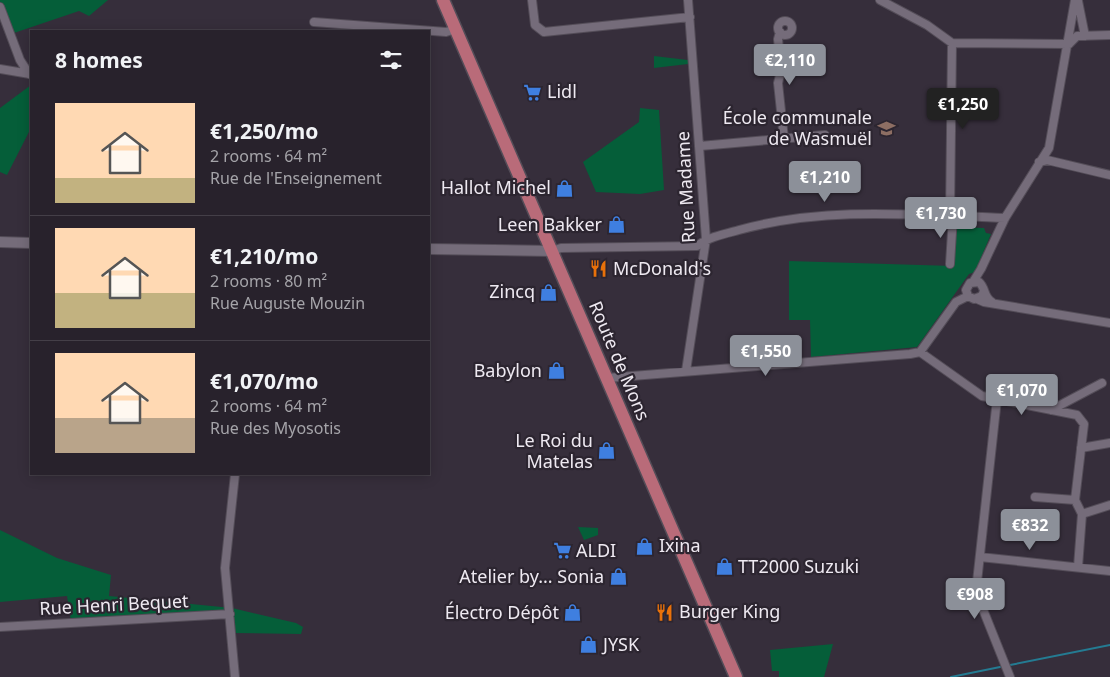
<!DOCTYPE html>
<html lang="en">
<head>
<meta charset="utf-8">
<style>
	:root { --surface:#28222c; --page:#302a34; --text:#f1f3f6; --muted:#a5a4a9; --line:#443f48; --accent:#8c9099 }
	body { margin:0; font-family:"Noto Sans",sans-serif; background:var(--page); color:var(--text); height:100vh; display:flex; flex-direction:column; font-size:19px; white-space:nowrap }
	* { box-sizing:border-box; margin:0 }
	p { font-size:16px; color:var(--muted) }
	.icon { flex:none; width:28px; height:28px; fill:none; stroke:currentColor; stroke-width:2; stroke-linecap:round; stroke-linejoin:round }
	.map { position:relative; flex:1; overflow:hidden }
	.drawer { position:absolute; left:30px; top:30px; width:400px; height:445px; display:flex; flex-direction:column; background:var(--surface); border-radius:0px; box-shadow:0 2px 12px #0003,0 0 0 1px var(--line) }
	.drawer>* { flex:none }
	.price { position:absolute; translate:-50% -42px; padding:0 11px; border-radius:5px; background:var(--accent); color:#fff; font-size:16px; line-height:32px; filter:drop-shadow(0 1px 2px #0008) }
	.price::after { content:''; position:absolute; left:50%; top:30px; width:15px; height:11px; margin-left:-8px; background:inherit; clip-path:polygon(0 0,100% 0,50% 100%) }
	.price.on { background:#222; color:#fff }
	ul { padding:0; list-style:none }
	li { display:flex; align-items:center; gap:15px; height:125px; padding:0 25px }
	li+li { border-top:1px solid var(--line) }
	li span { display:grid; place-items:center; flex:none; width:140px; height:100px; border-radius:0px; color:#555 }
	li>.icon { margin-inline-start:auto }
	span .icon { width:60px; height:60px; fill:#fffc; stroke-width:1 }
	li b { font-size:21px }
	h2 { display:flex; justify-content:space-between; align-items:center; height:60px; padding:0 25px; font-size:21px }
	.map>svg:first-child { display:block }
	.green { fill:#055e39 }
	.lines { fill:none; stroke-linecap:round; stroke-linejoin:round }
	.stream { stroke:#247b92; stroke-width:2 }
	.minor-casing { stroke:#544d58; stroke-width:10 }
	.tertiary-casing { stroke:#544d58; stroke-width:12 }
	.primary-casing { stroke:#544d58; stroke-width:15 }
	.minor { stroke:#756c7a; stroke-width:8 }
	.tertiary { stroke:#756c7a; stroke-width:10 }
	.primary { stroke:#b96b79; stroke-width:12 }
	.labels { text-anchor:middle; stroke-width:4.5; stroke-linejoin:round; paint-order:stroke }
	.poi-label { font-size:18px; fill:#eee9f1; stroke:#2c2530; text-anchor:end }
	.street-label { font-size:18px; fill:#eee9f1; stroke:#2c2530 }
</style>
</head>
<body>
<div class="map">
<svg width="1110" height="677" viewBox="0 0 1110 677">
	<rect width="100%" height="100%" fill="#362e3b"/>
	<!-- green -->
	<path class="green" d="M 0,0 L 108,0 L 89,16 L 79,11 L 11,34 L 0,7 Z
		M 654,56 L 688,60 L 688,64 L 654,68 Z
		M 31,85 L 31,128 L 7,175 L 0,172 L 0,108 Z
		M 640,108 L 659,110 L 664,190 L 640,194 L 596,192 L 583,162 L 639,122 Z
		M 955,227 L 984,228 L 986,233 L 991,234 L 975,272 L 969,274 L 917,347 L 811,357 L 810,320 L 789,320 L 789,261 L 953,266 Z
		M 578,527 L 598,528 L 598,535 L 584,540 Z
		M 0,530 L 57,558 L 111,575 L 109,596 L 232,608 L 296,623 L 303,627 L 301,634 L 233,633 L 231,612 L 71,621 L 67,596 L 0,602 Z
		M 833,644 L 824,677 L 779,677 L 779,671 L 772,671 L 770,650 Z"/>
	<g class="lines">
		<!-- stream -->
		<path class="stream" d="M 1010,665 L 1110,645
			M 951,677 L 1000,667"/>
		<defs>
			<path id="minor" d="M 532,0 L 535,25 L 544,32 L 690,17
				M 880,0 L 927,25 L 952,43 L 1069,44
				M 1078,1 L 1085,36
				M 0,7 L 20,60 L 29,74
				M778 28a7 7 0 1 1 14 0a7 7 0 1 1-14 0Z
				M 314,22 L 446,32 L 456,29
				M 780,32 L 778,39 L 781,71 L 778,83 L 784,139
				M 1069,44 L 1077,36 L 1110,35
				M 0,69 L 30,74
				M 700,146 L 825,135
				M 1039,162 L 1047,160 L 1110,175
				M 950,216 L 952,43
				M 552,251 L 561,248 L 697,246 C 709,237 724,234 739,230 C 826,206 916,215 1005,218
				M 950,264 L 953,216
				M 973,282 L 981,269 L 1005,218 L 1049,148 L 1075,0
				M 984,291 L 982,296 L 974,299 L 968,296 L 966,290 L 970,283 L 979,282 C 986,288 983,297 992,302
				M 977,299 L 984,302 L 1110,323
				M 920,352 L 982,396 L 1077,415 L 1084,424 L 1075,500 L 1082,514 L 1078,567
				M 686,371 L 706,239 L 688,0
				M 607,378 L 910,354 L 920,352 L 956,302 L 968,296
				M 997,399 L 977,582 L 980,602 L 1010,677
				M 1051,410 L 1102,383
				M 1081,448 L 1110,443
				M 1035,497 L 1075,500
				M 1082,514 L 1110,505
				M 980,557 L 1110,571
				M 0,627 L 230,614
				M 235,677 L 225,568 L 235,474"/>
			<path id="tertiary" d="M 0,242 L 31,243
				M 429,249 L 552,251"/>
			<path id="primary" d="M 443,0 L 736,677"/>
		</defs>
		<!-- minor casing -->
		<use href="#minor" class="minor-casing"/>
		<!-- tertiary casing -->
		<use href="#tertiary" class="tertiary-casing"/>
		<!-- primary casing -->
		<use href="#primary" class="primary-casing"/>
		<!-- minor -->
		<use href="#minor" class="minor"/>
		<!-- tertiary -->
		<use href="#tertiary" class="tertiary"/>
		<!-- primary -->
		<use href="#primary" class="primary"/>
	</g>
	<!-- icons -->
	<defs>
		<symbol id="supermarket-bare" viewBox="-9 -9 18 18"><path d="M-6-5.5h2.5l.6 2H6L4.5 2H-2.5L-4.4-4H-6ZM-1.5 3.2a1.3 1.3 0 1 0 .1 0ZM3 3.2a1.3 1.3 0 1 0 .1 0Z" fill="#3f7fe0" stroke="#2c2530" stroke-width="2.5" paint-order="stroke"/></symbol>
		<symbol id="school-bare" viewBox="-9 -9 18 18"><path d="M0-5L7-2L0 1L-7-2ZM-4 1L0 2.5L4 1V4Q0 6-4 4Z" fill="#8d6e63" stroke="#2c2530" stroke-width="2.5" paint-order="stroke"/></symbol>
		<symbol id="shop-bare" viewBox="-9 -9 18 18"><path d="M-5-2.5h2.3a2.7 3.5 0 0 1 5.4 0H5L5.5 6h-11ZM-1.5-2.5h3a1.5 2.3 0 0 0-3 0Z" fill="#3f7fe0" stroke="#2c2530" stroke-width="2.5" paint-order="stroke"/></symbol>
		<symbol id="restaurant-bare" viewBox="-9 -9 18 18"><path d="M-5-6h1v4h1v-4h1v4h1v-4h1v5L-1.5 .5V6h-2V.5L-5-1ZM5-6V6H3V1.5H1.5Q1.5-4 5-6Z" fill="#e8710a" stroke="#2c2530" stroke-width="2.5" paint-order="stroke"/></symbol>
	</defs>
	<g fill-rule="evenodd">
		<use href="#supermarket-bare" x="520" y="80" width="25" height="25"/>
		<use href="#school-bare" x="874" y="116" width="25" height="25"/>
		<use href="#shop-bare" x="552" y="176" width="25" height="25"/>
		<use href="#shop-bare" x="604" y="212" width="25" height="25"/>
		<use href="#restaurant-bare" x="586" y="256" width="25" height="25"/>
		<use href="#shop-bare" x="536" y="280" width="25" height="25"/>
		<use href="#shop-bare" x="544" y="358" width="25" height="25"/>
		<use href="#shop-bare" x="594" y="438" width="25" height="25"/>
		<use href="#shop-bare" x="632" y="534" width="25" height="25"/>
		<use href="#supermarket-bare" x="550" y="538" width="25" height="25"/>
		<use href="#shop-bare" x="712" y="554" width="25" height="25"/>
		<use href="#shop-bare" x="606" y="564" width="25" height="25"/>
		<use href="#restaurant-bare" x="652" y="600" width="25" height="25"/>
		<use href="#shop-bare" x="560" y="600" width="25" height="25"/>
		<use href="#shop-bare" x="576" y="632" width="25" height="25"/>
	</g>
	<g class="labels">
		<!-- poi labels -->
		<g class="poi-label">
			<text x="547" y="98" text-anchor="start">Lidl</text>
			<text x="872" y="124">École communale<tspan x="872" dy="21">de Wasmuël</tspan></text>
			<text x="551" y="194">Hallot Michel</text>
			<text x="602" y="231">Leen Bakker</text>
			<text x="613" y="275" text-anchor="start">McDonald's</text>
			<text x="535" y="298">Zincq</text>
			<text x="542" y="377">Babylon</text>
			<text x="593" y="447">Le Roi du<tspan x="593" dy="21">Matelas</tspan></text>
			<text x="659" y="552" text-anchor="start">Ixina</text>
			<text x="576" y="557" text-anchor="start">ALDI</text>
			<text x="738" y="573" text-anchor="start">TT2000 Suzuki</text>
			<text x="604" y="583">Atelier by... Sonia</text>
			<text x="679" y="618" text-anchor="start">Burger King</text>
			<text x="559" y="619">Électro Dépôt</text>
			<text x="603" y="651" text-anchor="start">JYSK</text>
		</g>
		<!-- street labels -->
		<g class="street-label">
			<text transform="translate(686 187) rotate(-93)" y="6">Rue Madame</text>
			<text transform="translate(619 361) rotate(67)" y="6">Route de Mons</text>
			<text transform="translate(114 605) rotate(-3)" y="6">Rue Henri Bequet</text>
		</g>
	</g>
</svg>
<b class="price" style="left:790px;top:86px">€2,110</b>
<b class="price on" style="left:963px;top:130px">€1,250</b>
<b class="price" style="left:825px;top:203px">€1,210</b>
<b class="price" style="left:941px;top:239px">€1,730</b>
<b class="price" style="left:766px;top:377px">€1,550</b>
<b class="price" style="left:1022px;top:416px">€1,070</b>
<b class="price" style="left:1030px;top:551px">€832</b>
<b class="price" style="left:975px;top:620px">€908</b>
<section class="drawer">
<h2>8 homes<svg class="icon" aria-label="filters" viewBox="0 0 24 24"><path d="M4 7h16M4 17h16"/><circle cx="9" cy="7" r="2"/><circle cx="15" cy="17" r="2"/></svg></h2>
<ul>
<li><span style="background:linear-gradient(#ffd9b3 75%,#c2b280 0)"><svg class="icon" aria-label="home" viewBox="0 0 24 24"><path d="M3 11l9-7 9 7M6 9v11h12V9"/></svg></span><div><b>€1,250/mo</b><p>2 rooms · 64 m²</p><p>Rue de l'Enseignement</p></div></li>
<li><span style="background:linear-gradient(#ffd9b3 65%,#c2b280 0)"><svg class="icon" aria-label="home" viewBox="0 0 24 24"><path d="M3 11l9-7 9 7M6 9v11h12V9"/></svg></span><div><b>€1,210/mo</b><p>2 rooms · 80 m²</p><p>Rue Auguste Mouzin</p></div></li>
<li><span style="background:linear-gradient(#ffd9b3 65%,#b9a48a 0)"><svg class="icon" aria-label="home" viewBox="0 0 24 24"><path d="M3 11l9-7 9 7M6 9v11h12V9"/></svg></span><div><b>€1,070/mo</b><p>2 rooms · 64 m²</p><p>Rue des Myosotis</p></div></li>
</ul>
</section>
</div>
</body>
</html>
